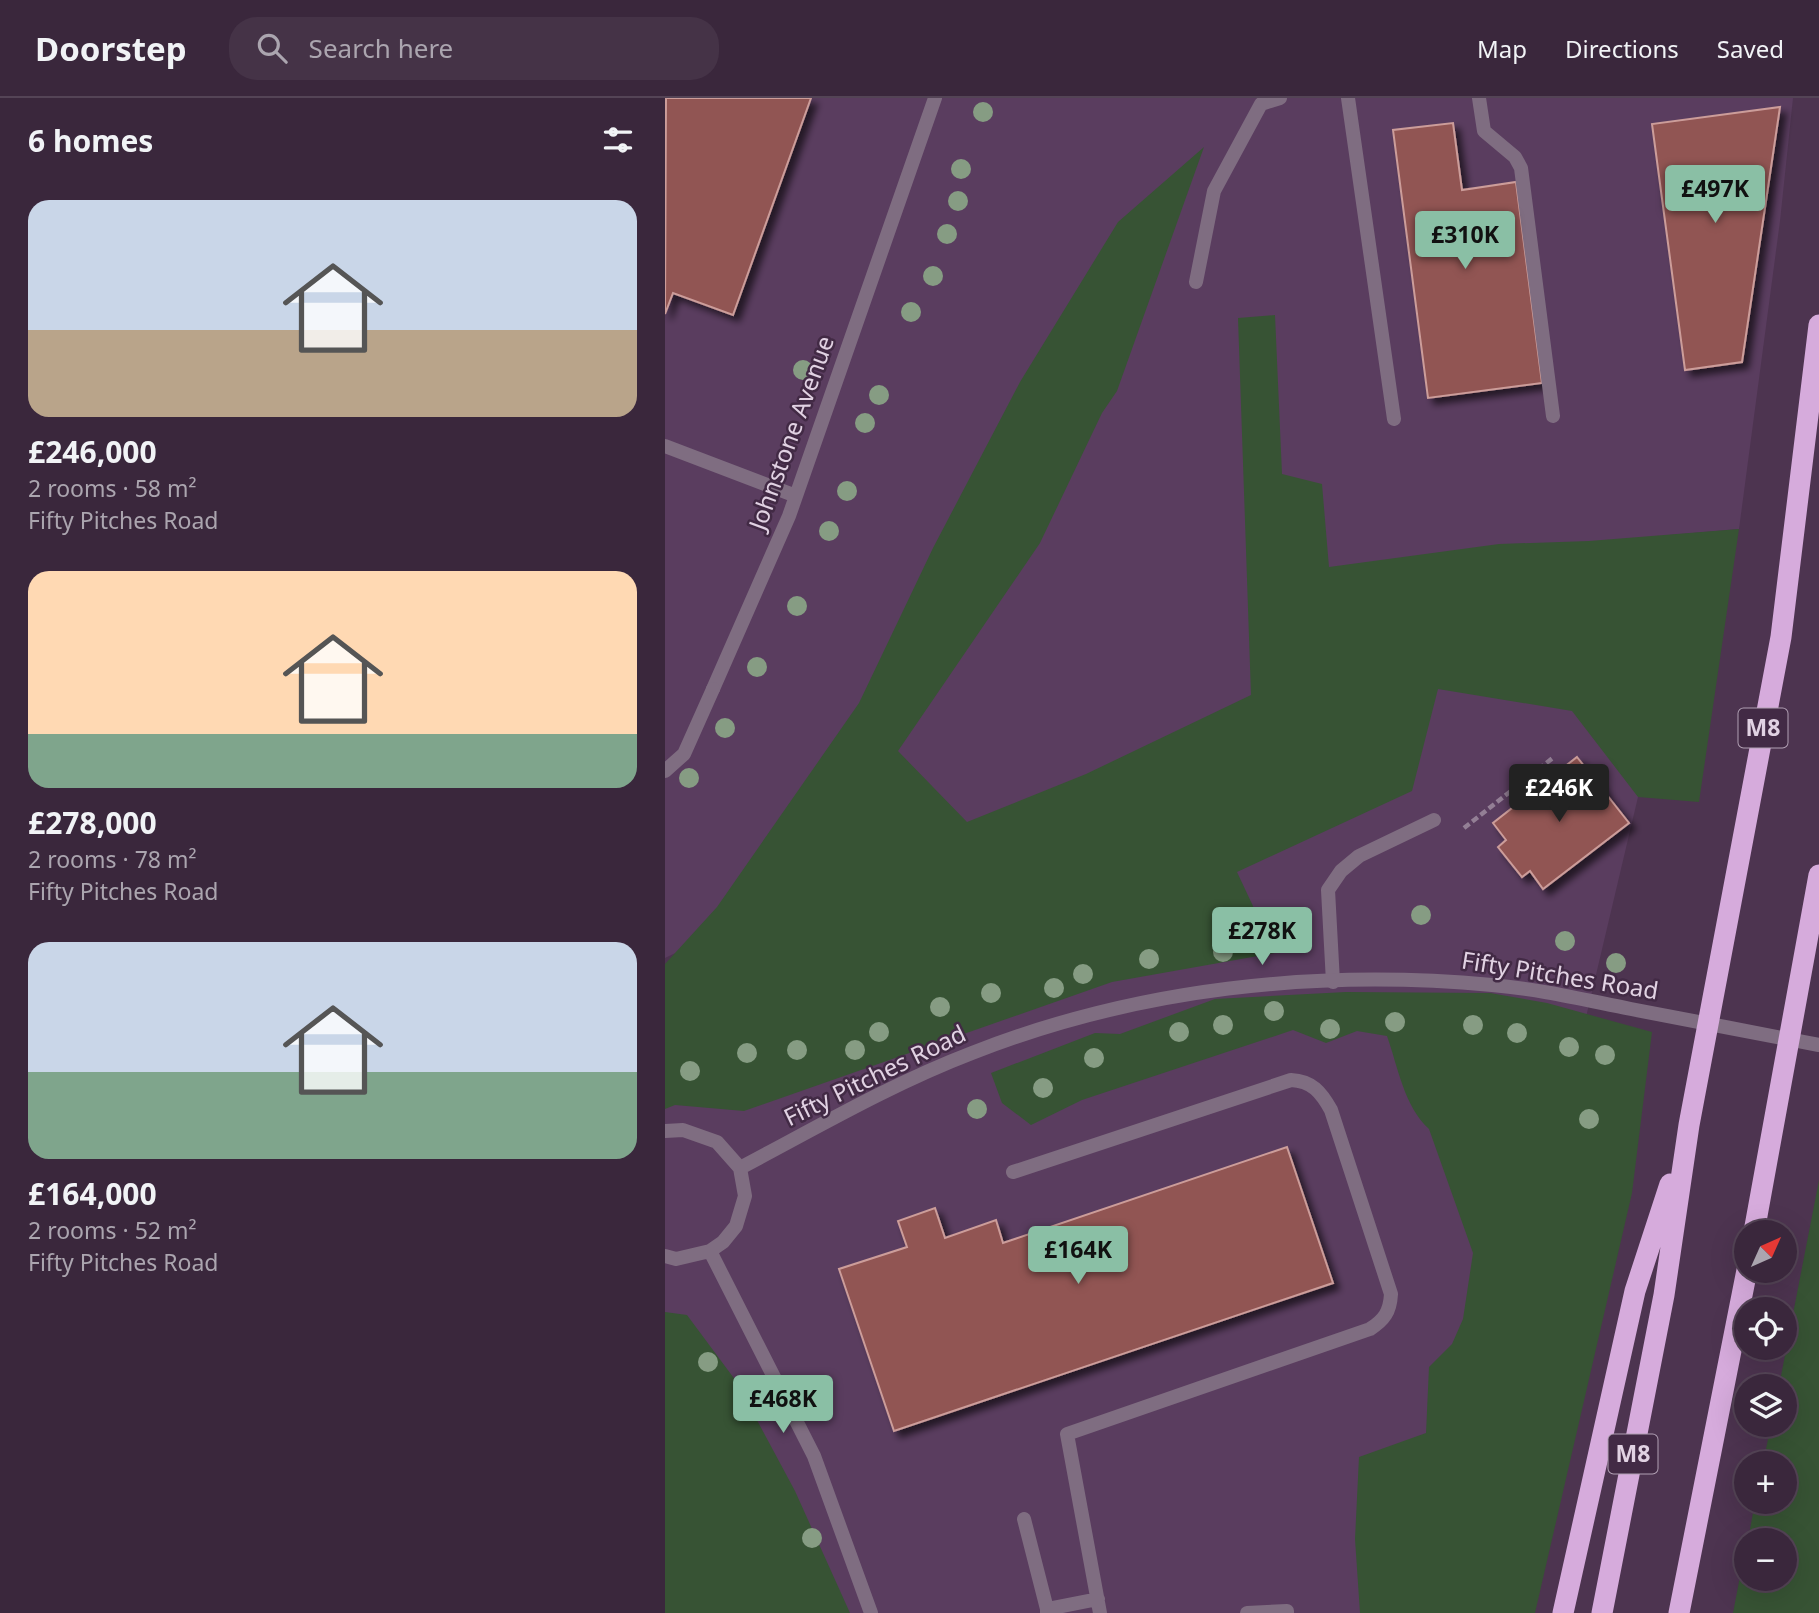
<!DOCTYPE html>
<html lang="en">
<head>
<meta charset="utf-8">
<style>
	:root { --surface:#3a273c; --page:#453347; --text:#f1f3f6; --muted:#aba5af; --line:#544456; --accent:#8abfa5 }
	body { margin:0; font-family:"Noto Sans",sans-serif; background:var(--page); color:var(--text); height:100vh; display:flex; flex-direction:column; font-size:26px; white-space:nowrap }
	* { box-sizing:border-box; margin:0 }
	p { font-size:23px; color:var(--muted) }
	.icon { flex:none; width:38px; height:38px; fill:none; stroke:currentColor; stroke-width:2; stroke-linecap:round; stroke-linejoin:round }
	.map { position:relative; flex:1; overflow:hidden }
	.panel { display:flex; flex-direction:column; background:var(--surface); width:665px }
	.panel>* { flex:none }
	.needle { width:46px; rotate:45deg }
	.buttons { position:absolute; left:1069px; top:1122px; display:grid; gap:14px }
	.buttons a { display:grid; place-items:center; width:63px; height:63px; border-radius:50%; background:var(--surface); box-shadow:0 7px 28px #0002,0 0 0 2px var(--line); font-size:35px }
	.price { position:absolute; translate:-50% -60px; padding:0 16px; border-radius:7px; background:var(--accent); color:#111; font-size:23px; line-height:46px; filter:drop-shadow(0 2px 4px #0008) }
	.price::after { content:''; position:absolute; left:50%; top:42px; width:21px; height:16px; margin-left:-10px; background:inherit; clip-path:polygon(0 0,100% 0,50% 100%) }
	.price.active { background:#222; color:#fff }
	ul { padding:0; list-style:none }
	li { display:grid; align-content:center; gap:14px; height:371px; padding:0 28px }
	li span { display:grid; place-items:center; height:217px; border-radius:21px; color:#555 }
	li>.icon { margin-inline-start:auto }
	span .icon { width:126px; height:126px; fill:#fffc; stroke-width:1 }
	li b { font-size:30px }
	h2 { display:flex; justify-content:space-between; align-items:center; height:84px; padding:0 28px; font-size:30px }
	header { display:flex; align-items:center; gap:42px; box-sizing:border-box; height:98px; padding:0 35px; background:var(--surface); border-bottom:2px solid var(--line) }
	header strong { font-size:33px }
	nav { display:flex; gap:38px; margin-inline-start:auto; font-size:24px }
	.search { width:490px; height:63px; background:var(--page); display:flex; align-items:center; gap:18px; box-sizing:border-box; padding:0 24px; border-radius:28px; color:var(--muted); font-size:26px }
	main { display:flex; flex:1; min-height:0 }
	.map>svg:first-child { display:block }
	.built { fill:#5a3d5f }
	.green { fill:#375334 }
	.building { fill:#915452; stroke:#cc9d9a; stroke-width:2; filter:url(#shadow) }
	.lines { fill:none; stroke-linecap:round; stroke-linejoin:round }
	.path { stroke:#937f95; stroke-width:4.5; stroke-dasharray:7 3.5; stroke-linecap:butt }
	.service { stroke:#7f6d81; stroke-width:14 }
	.minor { stroke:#7f6d81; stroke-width:14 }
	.motorway { stroke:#d6abdc; stroke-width:21 }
	.tree { fill:#869c83 }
	.labels { text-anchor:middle; stroke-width:5; stroke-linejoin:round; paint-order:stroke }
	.shield { fill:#422a45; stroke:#b1a0b4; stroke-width:2 }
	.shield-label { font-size:23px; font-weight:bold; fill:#e1d2e3 }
	.street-label { font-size:24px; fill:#e1d2e3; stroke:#422a45 }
</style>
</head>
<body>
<header>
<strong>Doorstep</strong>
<div class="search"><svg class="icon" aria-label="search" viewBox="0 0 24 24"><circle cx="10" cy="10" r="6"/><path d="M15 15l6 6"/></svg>Search here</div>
<nav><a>Map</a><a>Directions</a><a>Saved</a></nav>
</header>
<main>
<section class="panel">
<h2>6 homes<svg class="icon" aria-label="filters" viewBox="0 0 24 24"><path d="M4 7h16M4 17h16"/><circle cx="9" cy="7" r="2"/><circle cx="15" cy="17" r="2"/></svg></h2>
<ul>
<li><span style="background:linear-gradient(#c9d6e8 60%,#b9a48a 0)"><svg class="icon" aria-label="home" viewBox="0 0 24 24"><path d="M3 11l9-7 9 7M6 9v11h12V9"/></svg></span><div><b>£246,000</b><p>2 rooms · 58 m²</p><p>Fifty Pitches Road</p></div></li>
<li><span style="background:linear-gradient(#ffd9b3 75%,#7fa58c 0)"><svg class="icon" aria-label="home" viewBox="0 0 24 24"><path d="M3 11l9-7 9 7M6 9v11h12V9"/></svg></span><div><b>£278,000</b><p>2 rooms · 78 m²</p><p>Fifty Pitches Road</p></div></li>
<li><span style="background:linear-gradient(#c9d6e8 60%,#7fa58c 0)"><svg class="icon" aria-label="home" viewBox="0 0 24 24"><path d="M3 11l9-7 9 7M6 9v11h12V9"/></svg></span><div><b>£164,000</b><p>2 rooms · 52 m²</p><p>Fifty Pitches Road</p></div></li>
</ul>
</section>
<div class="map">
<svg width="1154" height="1515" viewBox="0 0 1154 1515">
	<defs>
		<filter id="shadow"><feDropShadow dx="6" dy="6" stdDeviation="3.5" flood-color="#0009"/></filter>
	</defs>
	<rect width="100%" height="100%" fill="#4d3450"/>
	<!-- built -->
	<path class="built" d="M 0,0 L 1128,0 L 1115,123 L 1074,431 L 1005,437 L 1009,516 L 973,699 L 827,1317 L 790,1515 L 0,1515 L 0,920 L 64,829 L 0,860 Z"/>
	<!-- green -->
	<path class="green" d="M 539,49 L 452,293 L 437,315 L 375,445 L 233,653 L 302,724 L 421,676 L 586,597 L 573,220 L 610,217 L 617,376 L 657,386 L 664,469 L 834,446 L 924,443 L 1074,431 L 1034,704 L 973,699 L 907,613 L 773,591 L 747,693 L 572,774 L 610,855 L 447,884 L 79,1013 L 10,1007 L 0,1011 L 0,866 L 52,809 L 194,605 L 268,450 L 355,284 L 453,124 Z
		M 681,894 L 825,895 L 882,905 L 987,934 L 967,1095 L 870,1515 L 695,1515 L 690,1441 L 694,1359 L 761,1335 L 764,1269 L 787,1246 L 798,1221 L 808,1155 L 764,1031 C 739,1008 733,969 722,938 L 692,933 L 661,945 L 628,932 L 417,1002 L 366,1027 L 337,1005 L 326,975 L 430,935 L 455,936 L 550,901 Z
		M 1154,1082 L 1154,1515 L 1068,1515 L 1081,1447 L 1082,1480 L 1120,1480 L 1120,1442 L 1083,1442 L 1090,1404 L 1120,1404 L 1120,1365 L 1098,1365 L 1106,1327 L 1120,1326 L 1120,1288 L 1114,1288 Z
		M 0,1214 L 22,1217 L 71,1283 L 130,1393 L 185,1515 L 0,1515 Z"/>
	<!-- building -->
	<path class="building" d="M 1,0 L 146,0 L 68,217 L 8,195 L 0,216 Z
		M 1115,9 L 1077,264 L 1020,272 L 987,26 Z
		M 788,25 L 797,92 L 851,84 L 877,285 L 763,300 L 728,32 Z
		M 912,659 L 964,725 L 878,791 L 865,773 L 857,779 L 833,749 L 841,742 L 828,725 Z
		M 622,1049 L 668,1185 L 229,1333 L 174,1171 L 242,1149 L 233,1123 L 270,1110 L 280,1140 L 331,1122 L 338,1145 Z"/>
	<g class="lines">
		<!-- path -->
		<path class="path" d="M 799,730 L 889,659"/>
		<!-- service -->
		<path class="service" d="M 683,0 L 729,321
			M 814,0 L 819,33 L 850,59 L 856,70 L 888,318
			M 531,184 L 549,93 L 596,6 L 615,0
			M 0,348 L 131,398
			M 48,591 L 124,418 L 270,0
			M 668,884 L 663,792 L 676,773 L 694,758 L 769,722
			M 348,1074 L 626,982 C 647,983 656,994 666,1012 L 726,1196 C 725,1214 719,1222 705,1231 L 402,1336 L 435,1515
			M 359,1421 L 382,1511
			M 382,1515 L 382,1511 L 433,1501
			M 582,1515 L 622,1513 L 622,1515"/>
		<!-- minor -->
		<path class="minor" d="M 0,673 L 19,656 L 48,591
			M 0,1033 L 18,1032 L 52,1044 L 75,1070 L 80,1098 L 71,1128 L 58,1144 L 45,1153 L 11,1161 L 0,1158
			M 75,1070 C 151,1030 226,986 307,955 C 472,890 651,871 827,887 C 874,891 920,902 966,911 C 1029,923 1091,935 1154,947
			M 45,1153 L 149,1358 L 206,1515"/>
		<!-- motorway -->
		<path class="motorway" d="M 1089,1134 L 1154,777
			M 898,1515 L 970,1193 L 1005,1086
			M 937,1515 L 999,1197 L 1024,1027 L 1116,539 L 1154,227
			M 1014,1515 L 1082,1172"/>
	</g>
	<!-- trees -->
	<g class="tree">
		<circle cx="318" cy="14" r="10"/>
		<circle cx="296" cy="71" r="10"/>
		<circle cx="293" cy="103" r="10"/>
		<circle cx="282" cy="136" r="10"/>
		<circle cx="268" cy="178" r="10"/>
		<circle cx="246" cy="214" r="10"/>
		<circle cx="138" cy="272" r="10"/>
		<circle cx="214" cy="297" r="10"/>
		<circle cx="200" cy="325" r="10"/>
		<circle cx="182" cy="393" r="10"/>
		<circle cx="164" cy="433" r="10"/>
		<circle cx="132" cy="508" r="10"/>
		<circle cx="92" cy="569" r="10"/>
		<circle cx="60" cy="630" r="10"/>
		<circle cx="24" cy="680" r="10"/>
		<circle cx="756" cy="817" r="10"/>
		<circle cx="900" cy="843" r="10"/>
		<circle cx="558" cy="854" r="10"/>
		<circle cx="484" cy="861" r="10"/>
		<circle cx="951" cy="865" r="10"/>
		<circle cx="418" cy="876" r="10"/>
		<circle cx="389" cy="890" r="10"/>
		<circle cx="326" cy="895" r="10"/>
		<circle cx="275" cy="909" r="10"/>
		<circle cx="609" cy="913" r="10"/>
		<circle cx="730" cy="924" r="10"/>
		<circle cx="558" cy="927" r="10"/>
		<circle cx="808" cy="927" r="10"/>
		<circle cx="665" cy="931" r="10"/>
		<circle cx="214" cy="934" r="10"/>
		<circle cx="514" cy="934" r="10"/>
		<circle cx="852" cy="935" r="10"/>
		<circle cx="904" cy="949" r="10"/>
		<circle cx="132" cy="952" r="10"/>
		<circle cx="190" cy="952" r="10"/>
		<circle cx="82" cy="955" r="10"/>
		<circle cx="940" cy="957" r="10"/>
		<circle cx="429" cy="960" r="10"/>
		<circle cx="25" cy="973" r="10"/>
		<circle cx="378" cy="990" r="10"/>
		<circle cx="312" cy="1011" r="10"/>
		<circle cx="924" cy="1021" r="10"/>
		<circle cx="43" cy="1264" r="10"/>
		<circle cx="147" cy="1440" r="10"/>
	</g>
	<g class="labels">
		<!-- shield labels -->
		<g class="shield">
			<rect x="1073.5" y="610.5" width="49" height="39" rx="5"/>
			<rect x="943.5" y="1336.5" width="49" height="39" rx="5"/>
		</g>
		<g class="shield-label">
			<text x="1098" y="638">M8</text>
			<text x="968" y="1364">M8</text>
		</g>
		<!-- street labels -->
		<g class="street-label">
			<text transform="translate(127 335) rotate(-70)" y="8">Johnstone Avenue</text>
			<text transform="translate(895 878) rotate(9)" y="8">Fifty Pitches Road</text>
			<text transform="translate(210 978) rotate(-26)" y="8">Fifty Pitches Road</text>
		</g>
	</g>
</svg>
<div class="buttons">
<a><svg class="needle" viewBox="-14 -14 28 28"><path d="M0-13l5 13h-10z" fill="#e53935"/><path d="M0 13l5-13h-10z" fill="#aba5af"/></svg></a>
<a><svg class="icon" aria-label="locate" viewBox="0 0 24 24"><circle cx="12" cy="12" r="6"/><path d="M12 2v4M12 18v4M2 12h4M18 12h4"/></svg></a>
<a><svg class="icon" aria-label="layers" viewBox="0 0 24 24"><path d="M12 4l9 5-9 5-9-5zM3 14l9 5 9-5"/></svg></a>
<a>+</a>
<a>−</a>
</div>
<b class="price" style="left:1050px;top:127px">£497K</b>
<b class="price" style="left:800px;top:173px">£310K</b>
<b class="price active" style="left:894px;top:726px">£246K</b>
<b class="price" style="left:597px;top:869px">£278K</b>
<b class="price" style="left:413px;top:1188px">£164K</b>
<b class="price" style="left:118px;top:1337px">£468K</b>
</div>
</main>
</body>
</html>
